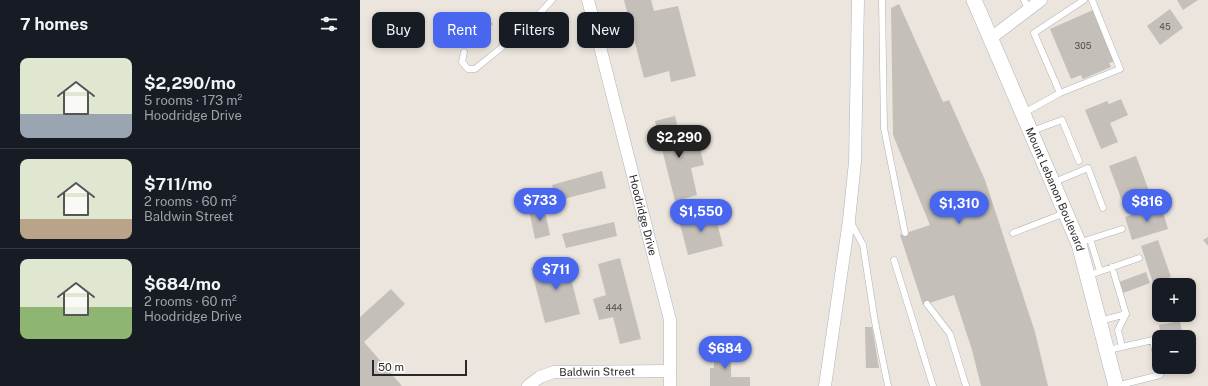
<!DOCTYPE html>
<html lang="en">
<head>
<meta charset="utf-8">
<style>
	:root { --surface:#171b24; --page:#242831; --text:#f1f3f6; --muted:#9ea1a6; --line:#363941; --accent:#4866ee }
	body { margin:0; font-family:"Public Sans",sans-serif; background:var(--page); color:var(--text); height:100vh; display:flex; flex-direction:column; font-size:15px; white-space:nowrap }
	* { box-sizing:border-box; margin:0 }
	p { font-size:13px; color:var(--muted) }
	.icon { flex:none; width:22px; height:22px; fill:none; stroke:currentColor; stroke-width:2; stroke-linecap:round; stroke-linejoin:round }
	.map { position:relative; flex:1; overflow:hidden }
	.drawer { display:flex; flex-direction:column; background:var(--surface); width:360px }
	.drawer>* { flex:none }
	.banner { position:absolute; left:12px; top:12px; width:380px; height:36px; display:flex; gap:8px }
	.controls { position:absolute; left:792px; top:278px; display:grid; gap:8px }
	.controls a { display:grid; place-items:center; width:44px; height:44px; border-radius:8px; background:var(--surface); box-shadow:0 2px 6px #0003; font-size:20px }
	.scale { position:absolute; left:12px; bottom:10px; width:95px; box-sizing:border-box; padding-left:4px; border:2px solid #2a2a2a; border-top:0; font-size:11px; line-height:14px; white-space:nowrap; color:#2a2a2a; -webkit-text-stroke:3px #fff; paint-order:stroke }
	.price { position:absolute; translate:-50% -34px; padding:0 9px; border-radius:14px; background:var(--accent); color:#fff; font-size:13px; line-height:26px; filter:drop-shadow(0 1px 2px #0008) }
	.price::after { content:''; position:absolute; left:50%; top:24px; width:12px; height:9px; margin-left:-6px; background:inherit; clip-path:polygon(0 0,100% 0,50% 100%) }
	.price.selected { background:#222; color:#fff }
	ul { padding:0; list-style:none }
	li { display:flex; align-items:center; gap:12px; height:100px; padding:0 20px }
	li+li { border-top:1px solid var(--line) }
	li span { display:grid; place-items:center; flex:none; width:112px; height:80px; border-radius:8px; color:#555 }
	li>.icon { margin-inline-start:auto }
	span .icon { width:48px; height:48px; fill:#fffc; stroke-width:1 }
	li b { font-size:17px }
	h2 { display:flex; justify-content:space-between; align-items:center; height:48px; padding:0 20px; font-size:17px }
	.tag { padding:0 14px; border-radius:8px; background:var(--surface); box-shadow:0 2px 6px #0003; font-size:14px; line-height:36px }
	.tag.selected { background:var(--accent); color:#fff }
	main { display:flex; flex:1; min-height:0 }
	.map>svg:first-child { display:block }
	.building { fill:#c4bfb9 }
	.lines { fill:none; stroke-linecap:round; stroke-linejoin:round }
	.service-casing { stroke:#b1b3bd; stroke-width:7 }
	.minor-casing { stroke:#b1b3bd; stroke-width:13 }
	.tertiary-casing { stroke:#b1b3bd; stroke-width:16 }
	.service { stroke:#fff; stroke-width:6 }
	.minor { stroke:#fff; stroke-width:12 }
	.tertiary { stroke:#fff; stroke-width:15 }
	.labels { text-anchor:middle; stroke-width:3; stroke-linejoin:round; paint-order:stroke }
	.number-label { font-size:9px; fill:#504f4e }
	.street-label { font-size:11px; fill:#2a2a2a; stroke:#fff }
</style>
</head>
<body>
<main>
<section class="drawer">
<h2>7 homes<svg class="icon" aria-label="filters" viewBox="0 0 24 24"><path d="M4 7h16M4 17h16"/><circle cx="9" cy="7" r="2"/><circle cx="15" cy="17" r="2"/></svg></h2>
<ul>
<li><span style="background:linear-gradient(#dfe7d0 70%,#9aa5b1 0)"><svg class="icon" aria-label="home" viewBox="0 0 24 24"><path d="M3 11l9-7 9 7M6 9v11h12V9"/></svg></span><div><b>$2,290/mo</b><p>5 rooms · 173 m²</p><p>Hoodridge Drive</p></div></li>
<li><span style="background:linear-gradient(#dfe7d0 75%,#b9a48a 0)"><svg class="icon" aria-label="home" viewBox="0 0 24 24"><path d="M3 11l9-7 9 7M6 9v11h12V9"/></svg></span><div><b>$711/mo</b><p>2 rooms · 60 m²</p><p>Baldwin Street</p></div></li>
<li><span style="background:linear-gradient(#dfe7d0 60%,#8fb573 0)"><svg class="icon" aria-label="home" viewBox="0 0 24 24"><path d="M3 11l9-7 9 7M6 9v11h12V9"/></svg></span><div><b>$684/mo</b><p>2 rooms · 60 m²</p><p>Hoodridge Drive</p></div></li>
</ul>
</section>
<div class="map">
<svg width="848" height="386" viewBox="0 0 848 386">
	<rect width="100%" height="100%" fill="#ebe5dd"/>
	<!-- building -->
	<path class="building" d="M 264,0 L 291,0 L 294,11 L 318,6 L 336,76 L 311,82 L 309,71 L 284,78 Z
		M 817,0 L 838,0 L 823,10 Z
		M 539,4 L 583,102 L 589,100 L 625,180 L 675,332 L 688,386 L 621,386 L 612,350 L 594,295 L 563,305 L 540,235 L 570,225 L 533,135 L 531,8 Z
		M 810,9 L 823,28 L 800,45 L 787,26 Z
		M 733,10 L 755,61 L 749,63 L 751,67 L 723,79 L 721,75 L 711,79 L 690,29 Z
		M 122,12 L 133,24 L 124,32 L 113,20 Z
		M 761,99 L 768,115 L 750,123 L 758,142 L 741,149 L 725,110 L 747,101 L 749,104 Z
		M 315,116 L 323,149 L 339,145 L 344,165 L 331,168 L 337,195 L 315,201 L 295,121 Z
		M 776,156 L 792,199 L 765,209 L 749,166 Z
		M 242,171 L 246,188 L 196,201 L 192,185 Z
		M 801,205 L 808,229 L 772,240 L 765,217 Z
		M 184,206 L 190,235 L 175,239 L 169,210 Z
		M 354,211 L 363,246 L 328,255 L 319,220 Z
		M 254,222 L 257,236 L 206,248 L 202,234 Z
		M 848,237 L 848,246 L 843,240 Z
		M 798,240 L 811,277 L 793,283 L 781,246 Z
		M 260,258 L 281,339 L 260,344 L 253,317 L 239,320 L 233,299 L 246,295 L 238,264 Z
		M 206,259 L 220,314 L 185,323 L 171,268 Z
		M 786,272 L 790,283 L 763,293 L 759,282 Z
		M 31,289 L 45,304 L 4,342 L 42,386 L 0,386 L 0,317 Z
		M 820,321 L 823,337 L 801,337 L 799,325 Z
		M 505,327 L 512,327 L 519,368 L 506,368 Z
		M 354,347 L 371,347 L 371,377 L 390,377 L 390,386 L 350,386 L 350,368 L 354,368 Z"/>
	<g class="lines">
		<defs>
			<path id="service" d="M 522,0 L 524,128 L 545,233
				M 664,0 L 668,9
				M 104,52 L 102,62 L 108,69 L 115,69 L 168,26 L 192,0
				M 700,93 L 674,33 L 724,0
				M 662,114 L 700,93 L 760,69 L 732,0
				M 672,131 L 702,120 L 719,161
				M 692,183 L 728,168 L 743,208
				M 490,221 L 503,245 L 515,322 L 528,386
				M 653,233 L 705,213
				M 730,239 L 740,271
				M 718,243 L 762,229
				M 534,260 L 573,386
				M 727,276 L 779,258
				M 567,304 L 590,334 L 606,386
				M 740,321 L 766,314 L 752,267
				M 762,347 L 758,330 L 766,314
				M 748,350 L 793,340 L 800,375 L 756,386"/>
			<g id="minor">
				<path id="s1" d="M 228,0 L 310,320 L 310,386"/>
				<path d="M 631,38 L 681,0"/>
				<path id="s2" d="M 168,386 L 180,377 L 194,372 L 310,371"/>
				<path d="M 465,386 L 489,220 L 495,162 L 498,0"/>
			</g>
			<g id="tertiary">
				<path id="s3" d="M 614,0 L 719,244 L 756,386"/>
			</g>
		</defs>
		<!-- service casing -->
		<use href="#service" class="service-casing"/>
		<!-- minor casing -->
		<use href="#minor" class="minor-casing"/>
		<!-- tertiary casing -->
		<use href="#tertiary" class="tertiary-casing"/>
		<!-- service -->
		<use href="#service" class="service"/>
		<!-- minor -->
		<use href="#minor" class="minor"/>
		<!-- tertiary -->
		<use href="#tertiary" class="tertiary"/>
	</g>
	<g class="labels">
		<!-- number labels -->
		<g class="number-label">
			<text x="805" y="30">45</text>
			<text x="723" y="49">305</text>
			<text x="254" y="311">444</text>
		</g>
		<!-- street labels -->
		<g class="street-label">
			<text dy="4" stroke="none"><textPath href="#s3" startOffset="206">Mount Lebanon Boulevard</textPath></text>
			<text dy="4" stroke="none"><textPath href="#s1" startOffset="222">Hoodridge Drive</textPath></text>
			<text dy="4" stroke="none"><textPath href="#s2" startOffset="73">Baldwin Street</textPath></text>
		</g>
	</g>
</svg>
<div class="controls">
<a>+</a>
<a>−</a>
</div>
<div class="scale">50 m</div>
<b class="price selected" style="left:319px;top:159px">$2,290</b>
<b class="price" style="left:180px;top:222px">$733</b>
<b class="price" style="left:787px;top:223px">$816</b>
<b class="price" style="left:599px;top:225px">$1,310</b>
<b class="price" style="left:341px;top:233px">$1,550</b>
<b class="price" style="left:196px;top:291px">$711</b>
<b class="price" style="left:365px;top:370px">$684</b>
<div class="banner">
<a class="tag">Buy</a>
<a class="tag selected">Rent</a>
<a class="tag">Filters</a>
<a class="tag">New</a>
</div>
</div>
</main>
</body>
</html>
